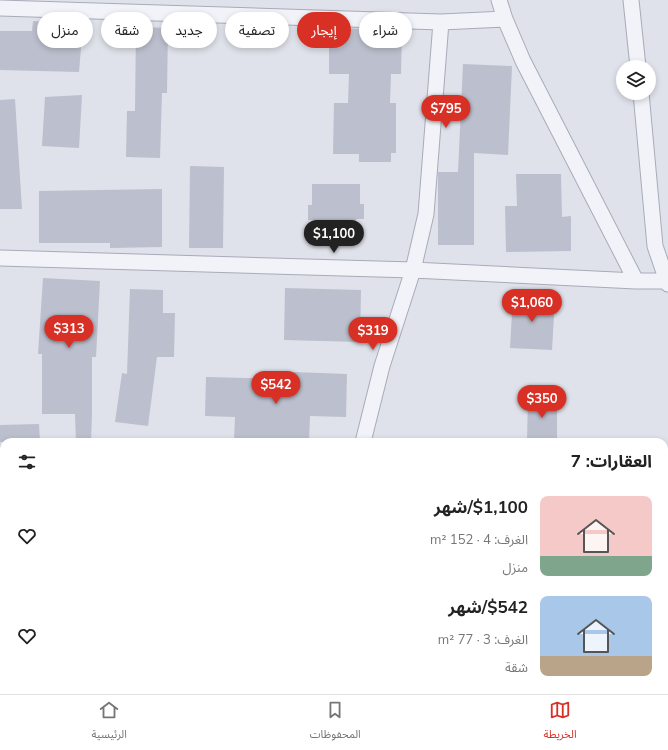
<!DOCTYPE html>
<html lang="ar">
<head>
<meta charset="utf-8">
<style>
	:root { --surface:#fff; --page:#f6f6f6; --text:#222; --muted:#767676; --line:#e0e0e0; --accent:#d93025 }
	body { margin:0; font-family:Mulish,"Noto Sans Arabic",sans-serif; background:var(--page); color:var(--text); direction:rtl; height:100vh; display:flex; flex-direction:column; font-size:15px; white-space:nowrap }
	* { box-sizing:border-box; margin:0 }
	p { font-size:13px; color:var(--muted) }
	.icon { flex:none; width:22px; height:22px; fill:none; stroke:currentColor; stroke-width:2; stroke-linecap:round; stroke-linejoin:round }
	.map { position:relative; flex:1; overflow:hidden; direction:ltr }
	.side { position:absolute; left:0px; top:438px; width:668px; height:256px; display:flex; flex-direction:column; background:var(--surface); border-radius:12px 12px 0 0; box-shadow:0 2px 6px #0003; direction:rtl }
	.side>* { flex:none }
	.guide { position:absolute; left:12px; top:12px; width:400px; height:36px; direction:rtl; display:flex; gap:8px }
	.fabs { position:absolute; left:616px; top:60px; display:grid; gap:8px }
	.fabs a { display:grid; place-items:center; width:40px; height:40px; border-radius:50%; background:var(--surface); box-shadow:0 2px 6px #0003; font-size:20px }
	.price { position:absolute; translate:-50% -34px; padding:0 9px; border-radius:14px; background:var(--accent); color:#fff; font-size:13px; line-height:26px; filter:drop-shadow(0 1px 2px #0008) }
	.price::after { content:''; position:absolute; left:50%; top:24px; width:12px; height:9px; margin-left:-6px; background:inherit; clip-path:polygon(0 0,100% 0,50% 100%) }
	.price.on { background:#222; color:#fff }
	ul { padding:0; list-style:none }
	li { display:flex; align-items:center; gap:12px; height:100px; padding:0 16px }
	li span { display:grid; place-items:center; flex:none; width:112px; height:80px; border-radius:8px; color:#555 }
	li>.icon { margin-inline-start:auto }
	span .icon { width:48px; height:48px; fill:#fffc; stroke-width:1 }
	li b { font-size:17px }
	h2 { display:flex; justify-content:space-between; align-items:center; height:48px; padding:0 16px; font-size:17px }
	.chip { padding:0 14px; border-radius:18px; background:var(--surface); box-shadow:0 2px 6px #0003; font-size:14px; line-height:36px }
	.chip.on { background:var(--accent); color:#fff }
	.dock { display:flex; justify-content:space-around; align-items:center; height:56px; border-top:1px solid var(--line); background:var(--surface); font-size:11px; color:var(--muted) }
	.dock a { display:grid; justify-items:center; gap:2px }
	.dock .on { color:var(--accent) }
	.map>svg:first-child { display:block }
	.building { fill:#bcbfcd }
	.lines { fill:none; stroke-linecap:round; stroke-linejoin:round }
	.minor-casing { stroke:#a8abb8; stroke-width:17 }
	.motorway-casing { stroke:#858ca2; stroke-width:24 }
	.minor { stroke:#f2f3f8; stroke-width:15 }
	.motorway { stroke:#fff; stroke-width:22 }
</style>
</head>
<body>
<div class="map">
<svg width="668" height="694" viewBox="0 0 668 694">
	<rect width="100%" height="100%" fill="#dfe2ea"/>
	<!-- building -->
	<path class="building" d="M 33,21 L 83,24 L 79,72 L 0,70 L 0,31 L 32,31 Z
		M 136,27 L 168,28 L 167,93 L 162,93 L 160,158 L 126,157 L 127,111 L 135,111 Z
		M 329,28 L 402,30 L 401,74 L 391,74 L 390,103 L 396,103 L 396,153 L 391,153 L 391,162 L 359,162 L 359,154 L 333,154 L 334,103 L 348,103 L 349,74 L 329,74 Z
		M 463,64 L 512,66 L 508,155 L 474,153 L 474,245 L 438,245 L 438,172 L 458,172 Z
		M 82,95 L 79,148 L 42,146 L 45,97 Z
		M 15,99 L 22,209 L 0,209 L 0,100 Z
		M 190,166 L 224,167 L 223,248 L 189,248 Z
		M 516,174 L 561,174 L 562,217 L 571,216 L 571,251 L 506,252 L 505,206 L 517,206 Z
		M 312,184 L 360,184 L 360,204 L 364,204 L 364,219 L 356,219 L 356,237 L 315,237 L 315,220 L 308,220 L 308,205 L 312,205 Z
		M 162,189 L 162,247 L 110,248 L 110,243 L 39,243 L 39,191 Z
		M 43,278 L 100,281 L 96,357 L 92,357 L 92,414 L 91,442 L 76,442 L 75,414 L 42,414 L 42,354 L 38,354 Z
		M 285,288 L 361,290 L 360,342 L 284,340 Z
		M 130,289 L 163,290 L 163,313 L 175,313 L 174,357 L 157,357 L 148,426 L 115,422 L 122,373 L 127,374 Z
		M 513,295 L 555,298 L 552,350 L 510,348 Z
		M 293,372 L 347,374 L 346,417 L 310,416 L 309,442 L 234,442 L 235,417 L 205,416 L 206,377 L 292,379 Z
		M 528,395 L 557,395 L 557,442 L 527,442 Z
		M 39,424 L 40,442 L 0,442 L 0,425 Z"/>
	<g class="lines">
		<defs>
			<path id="minor" d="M 499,0 L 505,19 L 523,61 L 636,281
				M 631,0 L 638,67
				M 0,8 L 441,22
				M 641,93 L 655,246 L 668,284
				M 0,258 L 413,270 L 636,281 L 668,281
				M 363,442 L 382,366 L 413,270 L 426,214 L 441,22 L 505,19
				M 664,551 L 668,552
				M 0,564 L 4,582
				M 664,584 L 668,572
				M 27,690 L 27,694
				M 265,694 L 268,690
				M 582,694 L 586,690"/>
			<path id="motorway" d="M 668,694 L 668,693"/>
		</defs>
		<!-- minor casing -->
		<use href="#minor" class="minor-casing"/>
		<!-- motorway casing -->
		<use href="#motorway" class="motorway-casing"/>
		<!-- minor -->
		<use href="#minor" class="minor"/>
		<!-- motorway -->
		<use href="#motorway" class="motorway"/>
	</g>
</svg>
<div class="fabs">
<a><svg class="icon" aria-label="layers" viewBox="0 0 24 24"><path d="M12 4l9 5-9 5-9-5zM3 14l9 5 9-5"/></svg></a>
</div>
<b class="price" style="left:446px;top:129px">$795</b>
<b class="price on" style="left:334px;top:254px">$1,100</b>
<b class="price" style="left:532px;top:323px">$1,060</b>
<b class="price" style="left:69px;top:349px">$313</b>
<b class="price" style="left:373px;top:351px">$319</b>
<b class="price" style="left:276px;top:405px">$542</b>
<b class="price" style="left:542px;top:419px">$350</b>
<div class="guide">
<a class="chip">شراء</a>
<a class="chip on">إيجار</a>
<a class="chip">تصفية</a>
<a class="chip">جديد</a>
<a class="chip">شقة</a>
<a class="chip">منزل</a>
</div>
<section class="side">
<h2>العقارات: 7<svg class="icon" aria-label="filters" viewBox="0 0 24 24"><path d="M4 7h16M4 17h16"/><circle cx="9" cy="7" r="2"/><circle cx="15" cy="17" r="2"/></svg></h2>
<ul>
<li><span style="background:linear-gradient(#f6c9c9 75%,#7fa58c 0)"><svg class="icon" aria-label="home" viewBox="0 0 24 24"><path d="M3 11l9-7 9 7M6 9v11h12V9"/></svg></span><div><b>$1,100/شهر</b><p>الغرف: 4 · 152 m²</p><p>منزل</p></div><svg class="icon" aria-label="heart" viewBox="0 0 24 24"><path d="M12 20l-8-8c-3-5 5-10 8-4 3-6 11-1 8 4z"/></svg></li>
<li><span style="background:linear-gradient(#a9c7e8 75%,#b9a48a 0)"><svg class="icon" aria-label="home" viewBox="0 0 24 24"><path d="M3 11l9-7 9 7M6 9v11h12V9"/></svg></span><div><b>$542/شهر</b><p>الغرف: 3 · 77 m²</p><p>شقة</p></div><svg class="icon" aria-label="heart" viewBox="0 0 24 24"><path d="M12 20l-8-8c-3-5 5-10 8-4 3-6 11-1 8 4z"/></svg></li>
</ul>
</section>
</div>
<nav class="dock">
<a class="on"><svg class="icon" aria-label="map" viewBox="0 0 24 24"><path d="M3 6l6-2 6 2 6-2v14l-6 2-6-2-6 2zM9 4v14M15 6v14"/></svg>الخريطة</a>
<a><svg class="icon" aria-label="saved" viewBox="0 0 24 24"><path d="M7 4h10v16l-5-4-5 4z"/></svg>المحفوظات</a>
<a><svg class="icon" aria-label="home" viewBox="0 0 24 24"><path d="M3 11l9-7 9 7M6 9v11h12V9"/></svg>الرئيسية</a>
</nav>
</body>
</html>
